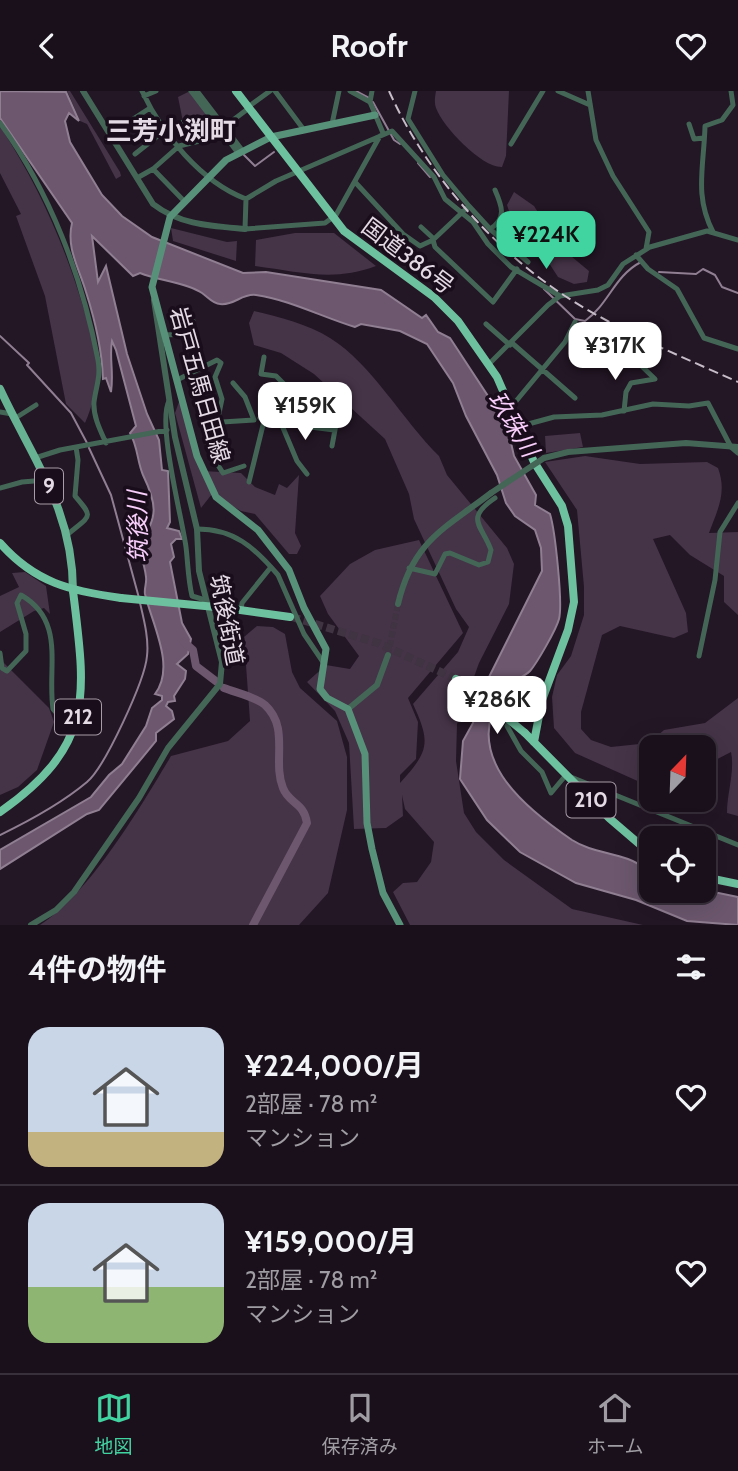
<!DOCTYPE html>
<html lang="ja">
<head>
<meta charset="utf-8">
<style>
	:root { --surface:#1a101c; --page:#271e29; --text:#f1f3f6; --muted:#9f9da3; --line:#38303b; --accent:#41d4a1 }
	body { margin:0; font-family:Cabin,"Noto Sans JP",sans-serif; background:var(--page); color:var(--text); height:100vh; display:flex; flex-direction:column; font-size:26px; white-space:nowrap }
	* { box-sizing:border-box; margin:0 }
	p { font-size:23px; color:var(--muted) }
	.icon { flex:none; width:38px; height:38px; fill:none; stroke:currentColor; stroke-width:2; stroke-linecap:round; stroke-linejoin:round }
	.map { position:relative; height:834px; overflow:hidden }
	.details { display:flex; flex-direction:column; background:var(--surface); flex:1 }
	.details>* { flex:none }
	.needle { width:46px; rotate:23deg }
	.controls { position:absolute; left:639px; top:644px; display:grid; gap:14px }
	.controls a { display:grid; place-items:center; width:77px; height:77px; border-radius:14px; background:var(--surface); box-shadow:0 7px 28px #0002,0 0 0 2px var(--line); font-size:35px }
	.price { position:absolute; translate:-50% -60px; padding:0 16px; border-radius:14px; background:#fff; color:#222; font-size:23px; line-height:46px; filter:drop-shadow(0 2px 4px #0008) }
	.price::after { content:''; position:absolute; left:50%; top:42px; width:21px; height:16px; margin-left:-10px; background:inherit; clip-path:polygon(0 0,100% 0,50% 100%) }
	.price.current { background:var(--accent); color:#111 }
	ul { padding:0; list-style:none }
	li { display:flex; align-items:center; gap:21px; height:175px; padding:0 28px }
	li+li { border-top:2px solid var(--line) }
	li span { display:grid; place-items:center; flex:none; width:196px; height:140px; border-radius:21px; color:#555 }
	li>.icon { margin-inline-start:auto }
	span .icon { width:84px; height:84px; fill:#fffc; stroke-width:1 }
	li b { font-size:30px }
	h2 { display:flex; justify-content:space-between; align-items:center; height:84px; padding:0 28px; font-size:30px }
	header { display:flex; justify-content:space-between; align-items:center; height:91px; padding:0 28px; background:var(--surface); font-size:32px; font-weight:800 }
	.menu { display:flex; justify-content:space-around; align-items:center; height:98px; border-top:2px solid var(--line); background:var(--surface); font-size:19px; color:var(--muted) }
	.menu a { display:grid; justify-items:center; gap:4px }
	.menu .current { color:var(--accent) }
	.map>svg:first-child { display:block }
	.green { fill:#453347 }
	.water { fill:#6c576e; stroke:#907e92; stroke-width:2 }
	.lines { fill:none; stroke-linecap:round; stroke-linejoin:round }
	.stream { stroke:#907e92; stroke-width:2 }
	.river { stroke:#6c576e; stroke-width:8 }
	.tertiary-tunnel { stroke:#403342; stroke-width:6; stroke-dasharray:6 3; stroke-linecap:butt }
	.trunk-tunnel { stroke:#403342; stroke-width:8; stroke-dasharray:8 4; stroke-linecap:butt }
	.minor { stroke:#436657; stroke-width:5 }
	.tertiary { stroke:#436657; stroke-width:6 }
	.secondary { stroke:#589179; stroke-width:7 }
	.primary { stroke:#67b293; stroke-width:8 }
	.trunk { stroke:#6ec19f; stroke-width:8 }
	.rail { stroke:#c7bdc9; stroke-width:2; stroke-dasharray:10 5; stroke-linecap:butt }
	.tertiary-bridge { stroke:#436657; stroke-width:6 }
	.trunk-bridge { stroke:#6ec19f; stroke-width:8 }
	.labels { text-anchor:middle; stroke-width:7; stroke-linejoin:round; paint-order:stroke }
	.shield { fill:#1a0d1b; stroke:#a79ca8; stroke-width:2 }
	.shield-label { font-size:21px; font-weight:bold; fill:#e4dae5 }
	.street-label { font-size:23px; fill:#e4dae5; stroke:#1a0d1b }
	.water-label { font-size:24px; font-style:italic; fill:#f8cefb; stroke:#1a0d1b }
	.quarter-label { font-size:26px; font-weight:bold; fill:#e4dae5; stroke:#1a0d1b }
</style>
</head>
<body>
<header><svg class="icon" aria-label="back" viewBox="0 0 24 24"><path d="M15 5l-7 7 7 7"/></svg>Roofr<svg class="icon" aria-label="heart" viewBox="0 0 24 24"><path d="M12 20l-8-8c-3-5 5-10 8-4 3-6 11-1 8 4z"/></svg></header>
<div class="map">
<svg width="738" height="834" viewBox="0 0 738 834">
	<rect width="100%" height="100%" fill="#231625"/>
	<!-- green -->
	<path class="green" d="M 67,0 L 70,0 L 120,81 L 121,85 L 116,88 L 87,33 L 80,30 Z
		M 190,0 L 208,23 L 196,31 L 183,31 L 178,6 Z
		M 436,0 L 509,0 L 506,65 L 502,76 C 482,77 443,36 436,17 C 434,11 435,6 436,0 Z
		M 0,35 C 36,91 61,145 81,209 C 87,228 95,250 97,271 C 99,291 93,314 85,332 L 66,313 L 45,205 L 16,125 L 21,123 L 0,82 Z
		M 514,101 L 534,115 L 560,156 L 589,180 L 587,191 L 574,193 L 558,186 L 534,149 L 511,126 L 507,114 Z
		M 171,137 L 227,151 L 237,150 L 236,170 L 173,150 Z
		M 295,142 L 334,142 L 376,175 C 334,191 300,181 255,175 L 256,149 Z
		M 254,220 C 279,226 308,233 330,247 C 372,273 403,330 439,365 L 447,384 L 507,457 L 514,473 L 509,513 L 479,572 L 457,633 L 456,670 L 464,722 L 476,741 L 504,769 L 572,818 L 643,834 L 410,834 L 393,801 L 403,792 L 417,791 L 431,771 L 434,751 L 405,718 L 402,704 L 403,725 L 386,737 L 354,738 L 349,652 L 335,620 L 307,591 L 326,574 L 350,578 L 359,565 L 328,523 L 320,505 L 350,473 L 375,459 L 419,449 L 463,542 L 408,607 L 418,631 L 416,668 L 400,684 L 400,692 C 429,660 431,652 413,613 L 458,561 L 469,536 L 456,518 L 414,428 L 409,403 L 385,348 L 314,283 L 281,262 L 254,254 L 249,232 Z
		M 180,308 L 202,380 L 241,382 L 255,396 L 275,404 L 279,393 L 287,397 L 299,384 L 295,442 L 301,455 L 297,463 L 289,463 L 255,423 L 241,420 L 212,403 L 201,417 L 175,322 Z
		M 580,342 L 583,356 L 546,362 L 545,345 Z
		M 585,365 L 640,373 L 707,371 L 718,377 C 727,401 718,418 709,442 L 738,441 L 738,524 L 724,511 L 724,485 L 690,464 L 670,444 L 653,448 L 686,522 L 688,541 L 674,547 L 620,535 L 602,544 L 581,621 L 581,638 L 591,649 L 611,656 L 649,652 L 664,639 L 705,632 L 738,607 L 738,725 L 727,722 C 727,702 735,680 731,661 L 704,675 L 704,656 L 651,656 L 651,696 L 575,662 L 554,637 L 552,606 L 557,584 L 571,565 L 584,524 L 584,496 L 577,419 L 545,371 Z
		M 25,481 L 46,495 L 50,523 L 44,517 L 34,520 L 0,541 L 0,505 L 19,496 L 12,482 Z
		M 257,535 L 273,536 L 285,543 L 292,581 L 300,597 L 337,630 L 347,666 L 347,719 L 328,802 L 299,834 L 40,834 C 90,802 140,717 171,665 L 228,650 L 250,630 L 244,546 Z
		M 0,568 L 49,617 L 54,631 L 37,679 L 18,696 L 0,704 Z"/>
	<!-- water -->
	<path class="water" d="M 0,0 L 66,1 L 79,30 L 69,22 L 65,30 L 70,51 L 102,104 L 122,125 L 152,146 L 243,182 L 266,181 L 381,199 L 422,227 L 426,224 L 438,241 L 450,247 L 507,334 L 514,365 L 536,404 L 535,414 L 550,423 C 555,439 563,512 559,528 C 556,539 537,572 530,580 C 523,587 510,590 504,599 C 459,663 522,715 572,749 C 589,760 609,761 628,768 C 636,771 644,776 651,781 L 651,800 L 704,799 L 738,806 L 738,834 L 687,830 L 636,809 L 576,792 L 520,761 L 487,729 L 460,688 L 463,650 L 473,632 L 477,610 L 542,480 L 541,457 L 535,439 L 515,425 L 506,412 L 497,384 L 466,325 L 453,292 L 427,253 L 400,240 L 361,233 L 355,236 C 322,226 290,209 256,204 C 242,202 234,215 220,213 C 213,213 208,206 202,202 C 185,191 159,190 140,182 L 133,185 L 92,145 L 98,191 L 106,175 L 127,263 L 147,323 L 159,349 L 162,379 L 168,380 L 170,431 L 167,437 L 179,440 L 182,448 L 176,448 L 171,453 L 174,466 L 170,471 L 182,532 L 191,548 L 188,563 L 177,573 L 186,580 L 185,588 L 174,605 L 175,610 L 168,611 L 166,615 L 172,620 L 174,628 L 156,642 L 156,650 L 99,719 L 87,723 L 0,778 L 0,759 L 91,706 L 109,684 L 122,673 L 146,635 L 152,617 L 162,609 L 162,605 L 155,603 C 176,576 152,533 145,503 C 144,497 147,492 146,486 C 145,476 141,464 138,454 C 159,427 157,413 143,384 C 137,370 138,356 130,342 L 136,335 L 116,259 L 112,250 C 109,266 114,281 111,301 L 106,287 L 103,288 C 102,259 95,229 86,201 C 79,177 66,157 72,132 L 0,27 Z"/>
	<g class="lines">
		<!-- stream -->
		<path class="stream" d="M 356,0 L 369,7
			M 373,11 L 394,49 L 400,53
			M 244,64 L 255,75 L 274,61
			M 418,72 L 430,86
			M 659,181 L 696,183 L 703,178 L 715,184 L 722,196 L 738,202
			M 544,198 L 575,228 L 585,230 C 609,213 614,185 641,171
			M 0,245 L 29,272 L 27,274 L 71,322 L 87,352
			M 89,357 L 111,404 L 139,507
			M 0,744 C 29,730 62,712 87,691 C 105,676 145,589 147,565 C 149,548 144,529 140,512"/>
		<!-- river -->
		<path class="river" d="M 184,551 L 193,559 L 196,575 L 217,591
			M 224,597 C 237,602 254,605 265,614 C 290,637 272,670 283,697 C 289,713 304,711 307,732 L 253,834"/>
		<!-- tertiary-tunnel -->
		<path class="tertiary-tunnel" d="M 388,564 L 398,513"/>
		<!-- trunk-tunnel -->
		<path class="trunk-tunnel" d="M 292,526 L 378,552 L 456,588"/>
		<!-- minor -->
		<path class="minor" d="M 142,0 C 162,43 201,91 246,108
			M 191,0 L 238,62
			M 197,0 L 242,59
			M 275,0 L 304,39
			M 350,0 L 370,11
			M 372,0 L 370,11 L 383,42
			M 558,0 L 590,14
			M 588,0 L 596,49 L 613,85 L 649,141 L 646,158
			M 144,5 L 156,0
			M 248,16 L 270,0
			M 0,32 C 50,101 82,185 98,269 C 101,286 96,295 94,311 C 93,325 100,339 106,352
			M 332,33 L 339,0
			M 689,33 L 694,48 L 704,47
			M 110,43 L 150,17
			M 167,43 L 183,31
			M 511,53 L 543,0
			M 135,63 L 164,40
			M 153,78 L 184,110
			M 137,87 L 153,78 L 179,55 L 208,48 L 249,17
			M 355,91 L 403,143 L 420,155 L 433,149 L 469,115 L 443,84 L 408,28 L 415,0
			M 246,108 L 276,90 L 392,40 L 434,86 L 445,108 L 473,131 L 488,153 L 511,176 L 560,205
			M 246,108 L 245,138 L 325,132 L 336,124 L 380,45
			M 469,115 L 490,138 L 528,171
			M 421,136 L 434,148
			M 490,138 C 507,127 502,115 495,99
			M 713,141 C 694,104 704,76 705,35 L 722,29 L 733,14 L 731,0
			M 433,149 L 435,156 L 493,211 L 517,178
			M 636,164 L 648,178 L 677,198 L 704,247 L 738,258
			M 486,233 L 510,254
			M 164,244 L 188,243 L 193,230
			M 512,252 L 575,307
			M 489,273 L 548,214 L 560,205 L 598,199 L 608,194 L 623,173 L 650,156 L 707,140 L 738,149
			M 177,289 L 217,269 L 221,272 L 215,286 L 222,308 L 218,327 L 222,331 L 254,329 L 245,306 L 233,292
			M 285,294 L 328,307
			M 169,310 C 157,332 182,427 186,456 C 188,473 188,488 192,505 L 205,509
			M 512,315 L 565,251 L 575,231
			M 624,320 L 626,301 L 631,292 L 655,288 L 629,263
			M 0,321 L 12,323
			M 217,323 C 201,352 206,355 223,382 L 244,375
			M 260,327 L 270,319 L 284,317 L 285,294 L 276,285 L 261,283 L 264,266
			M 14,328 L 36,314
			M 281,332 L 297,370 L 307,383
			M 521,335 L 554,326 L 602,324 L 653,313 L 689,315 L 708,312 L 731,356 L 738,362
			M 332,355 L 337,328
			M 35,367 L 60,359 L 167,339
			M 249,391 L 264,330 L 334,339
			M 0,397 L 22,391 L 46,389
			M 197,438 C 234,438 254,456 278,484 L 304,543 L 323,571
			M 68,443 C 91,424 94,427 75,405 L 78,369 L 76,356
			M 409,477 L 435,483 L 445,463 L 450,462 L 479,474 L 488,471 L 491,459 C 482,434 464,428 495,407
			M 241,519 L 242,512 L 271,476
			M 0,562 L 2,577 L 7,580 L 26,560 L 26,543 L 17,512 L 21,504 C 66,530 47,576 53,618 L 62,628 L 75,633
			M 699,565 L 715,489 L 720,441 L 738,412
			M 540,618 L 516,616 L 507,635 L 521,660 L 542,681 L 551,702 L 566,684 L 738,754"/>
		<!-- tertiary -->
		<path class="tertiary" d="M 83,0 L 153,113 C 180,134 211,135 245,138
			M 544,367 L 568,361 L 686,352 L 738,356
			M 398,513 C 413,450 444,438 491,402
			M 348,618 L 377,594 L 388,564
			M 31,834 L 56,819 L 74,801 L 139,707 L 168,657 L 220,593 L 222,571 L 199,480 L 197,438 L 175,346 L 154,209"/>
		<!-- secondary -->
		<path class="secondary" d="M 375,24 L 271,46 L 226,69 L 170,126 L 152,196 L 197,365 L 216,406 L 258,439 L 289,479 L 304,517 L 326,558 L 320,598 L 327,607 L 348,618 L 365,663 L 367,732 L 372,758 L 383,802 L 400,834"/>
		<!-- primary -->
		<path class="primary" d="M 0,298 C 33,369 73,418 73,500"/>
		<!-- trunk -->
		<path class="trunk" d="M 236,0 L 344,140 L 434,206 L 458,230 L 497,286 L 534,371 L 562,415 L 568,435 L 574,511 L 568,539 L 542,609 L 534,651
			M 0,452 C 35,492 71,500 121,507
			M 226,517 L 290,526
			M 456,588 L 467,594
			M 525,642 L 609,727 L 651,763
			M 0,721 C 95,654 86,606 73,500
			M 704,786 L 738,793"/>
		<!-- rail -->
		<path class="rail" d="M 389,0 C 426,82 491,156 565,205 C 619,240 680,265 738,291"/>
		<!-- tertiary-bridge -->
		<path class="tertiary-bridge" d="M 491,402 L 544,367"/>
		<!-- trunk-bridge -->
		<path class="trunk-bridge" d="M 121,507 L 226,517
			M 467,594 L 525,642"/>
	</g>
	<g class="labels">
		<!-- shield labels -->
		<g class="shield">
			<rect x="35" y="377.5" width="28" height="35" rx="5"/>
			<rect x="55" y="608.5" width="46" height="35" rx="5"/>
			<rect x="566.5" y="691.5" width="49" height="35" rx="5"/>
		</g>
		<g class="shield-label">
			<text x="49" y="402">9</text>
			<text x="78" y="633">212</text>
			<text x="591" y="716">210</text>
		</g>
		<!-- street labels -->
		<g class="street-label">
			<text transform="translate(408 165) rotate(37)" y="8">国道386号</text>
			<text transform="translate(200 294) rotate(74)" y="8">岩戸五馬日田線</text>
			<text transform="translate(227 529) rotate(79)" y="8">筑後街道</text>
		</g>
		<!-- water labels -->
		<g class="water-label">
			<text transform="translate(513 333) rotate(58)" y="8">玖珠川</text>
			<text transform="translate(138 436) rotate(-91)" y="8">筑後川</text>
		</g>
		<!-- quarter labels -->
		<g class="quarter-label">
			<text x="171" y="49">三芳小渕町</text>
		</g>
	</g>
</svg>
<div class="controls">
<a><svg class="needle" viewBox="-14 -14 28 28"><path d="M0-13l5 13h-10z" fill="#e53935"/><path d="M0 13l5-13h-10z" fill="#9f9da3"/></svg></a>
<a><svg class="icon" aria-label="locate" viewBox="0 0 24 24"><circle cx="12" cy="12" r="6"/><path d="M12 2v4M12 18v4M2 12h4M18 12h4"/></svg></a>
</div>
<b class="price current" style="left:546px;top:180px">¥224K</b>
<b class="price" style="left:615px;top:291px">¥317K</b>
<b class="price" style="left:305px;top:351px">¥159K</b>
<b class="price" style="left:497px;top:645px">¥286K</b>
</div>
<section class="details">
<h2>4件の物件<svg class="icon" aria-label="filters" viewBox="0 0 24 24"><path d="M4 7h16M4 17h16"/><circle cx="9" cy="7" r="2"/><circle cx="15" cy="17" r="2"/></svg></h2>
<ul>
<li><span style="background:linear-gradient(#c9d6e8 75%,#c2b280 0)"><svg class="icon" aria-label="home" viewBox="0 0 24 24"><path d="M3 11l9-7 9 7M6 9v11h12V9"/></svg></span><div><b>¥224,000/月</b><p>2部屋 · 78 m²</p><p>マンション</p></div><svg class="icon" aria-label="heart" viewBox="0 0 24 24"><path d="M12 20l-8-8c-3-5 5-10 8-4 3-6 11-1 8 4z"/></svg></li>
<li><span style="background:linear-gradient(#c9d6e8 60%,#8fb573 0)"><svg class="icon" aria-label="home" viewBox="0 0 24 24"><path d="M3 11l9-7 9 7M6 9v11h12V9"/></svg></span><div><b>¥159,000/月</b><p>2部屋 · 78 m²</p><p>マンション</p></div><svg class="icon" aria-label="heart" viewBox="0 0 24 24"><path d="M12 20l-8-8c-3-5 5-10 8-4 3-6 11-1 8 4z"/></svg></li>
</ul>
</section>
<nav class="menu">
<a class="current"><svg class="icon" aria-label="map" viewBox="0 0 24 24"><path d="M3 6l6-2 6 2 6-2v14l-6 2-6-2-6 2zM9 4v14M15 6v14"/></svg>地図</a>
<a><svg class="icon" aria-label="saved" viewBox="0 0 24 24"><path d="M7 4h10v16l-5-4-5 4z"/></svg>保存済み</a>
<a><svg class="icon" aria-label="home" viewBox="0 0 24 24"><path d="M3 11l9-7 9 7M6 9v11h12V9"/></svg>ホーム</a>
</nav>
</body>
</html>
